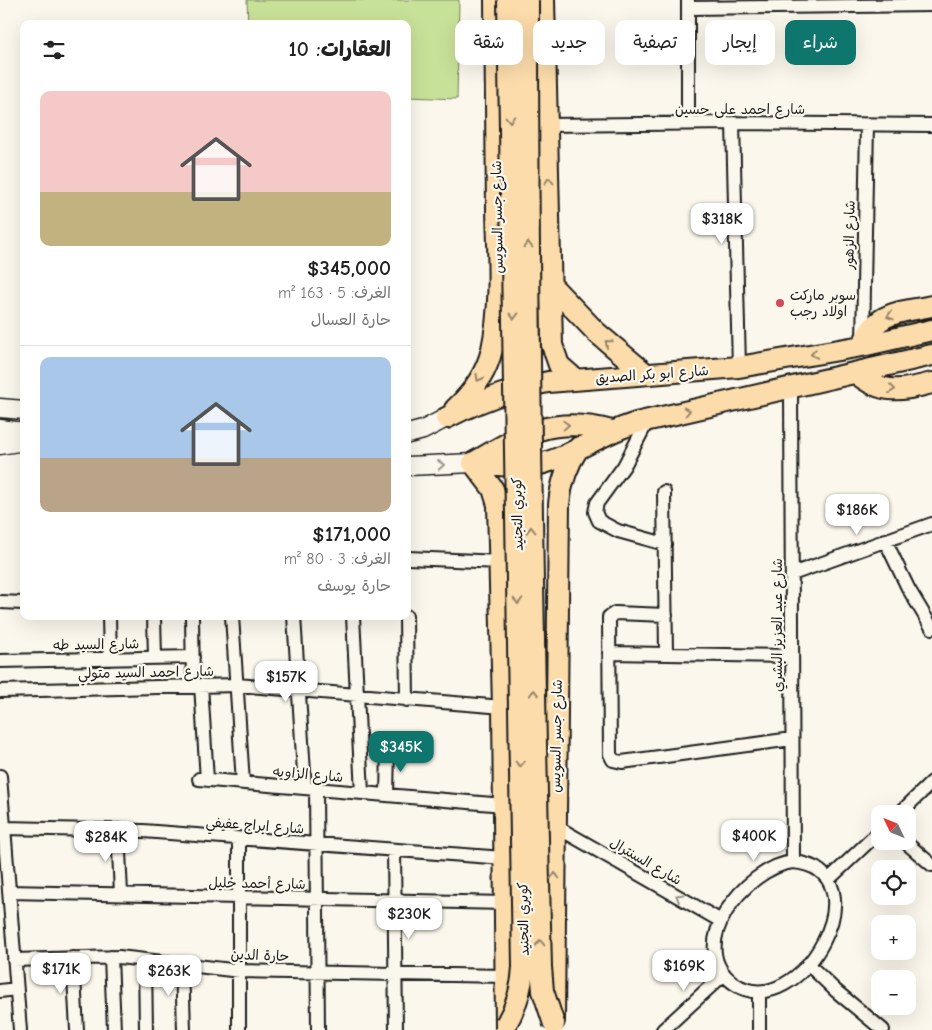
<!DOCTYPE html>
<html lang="ar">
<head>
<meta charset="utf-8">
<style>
	:root { --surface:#fff; --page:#f6f6f6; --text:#222; --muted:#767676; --line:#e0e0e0; --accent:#0f766e }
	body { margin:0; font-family:"Comic Neue","Playpen Sans Arabic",sans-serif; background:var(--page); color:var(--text); direction:rtl; height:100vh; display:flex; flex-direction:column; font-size:19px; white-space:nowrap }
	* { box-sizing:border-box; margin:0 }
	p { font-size:16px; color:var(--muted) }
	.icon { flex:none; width:28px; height:28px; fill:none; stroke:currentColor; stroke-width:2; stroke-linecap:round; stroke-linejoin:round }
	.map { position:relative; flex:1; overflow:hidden; direction:ltr }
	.details { position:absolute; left:20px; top:20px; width:391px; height:600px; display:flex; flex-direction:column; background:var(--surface); border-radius:10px; box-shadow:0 5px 20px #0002; direction:rtl }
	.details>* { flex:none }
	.guide { position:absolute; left:426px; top:20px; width:430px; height:45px; direction:rtl; display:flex; gap:10px }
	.needle { width:32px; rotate:313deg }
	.tools { position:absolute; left:871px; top:805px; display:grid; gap:10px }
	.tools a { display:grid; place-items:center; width:45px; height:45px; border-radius:10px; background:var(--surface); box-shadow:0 5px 20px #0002; font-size:25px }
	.price { position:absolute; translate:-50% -42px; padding:0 11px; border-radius:10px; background:#fff; color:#222; font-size:16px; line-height:32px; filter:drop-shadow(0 1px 2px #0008) }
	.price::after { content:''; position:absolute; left:50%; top:30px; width:15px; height:11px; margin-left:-8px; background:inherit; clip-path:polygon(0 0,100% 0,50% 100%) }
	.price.active { background:var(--accent); color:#fff }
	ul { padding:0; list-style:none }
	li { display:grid; align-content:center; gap:10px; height:265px; padding:0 20px }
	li+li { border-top:1px solid var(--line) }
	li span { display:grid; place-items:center; height:155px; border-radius:10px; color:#555 }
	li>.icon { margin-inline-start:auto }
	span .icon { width:90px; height:90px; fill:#fffc; stroke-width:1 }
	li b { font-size:21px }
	h2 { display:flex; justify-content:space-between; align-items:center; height:60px; padding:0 20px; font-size:21px }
	.pill { padding:0 18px; border-radius:10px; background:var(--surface); box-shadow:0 5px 20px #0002; font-size:18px; line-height:45px }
	.pill.active { background:var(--accent); color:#fff }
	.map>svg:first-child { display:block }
	.green { fill:#c8e198; stroke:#727e5a }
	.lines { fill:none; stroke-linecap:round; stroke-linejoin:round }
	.minor-casing { stroke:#1c1c1c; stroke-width:16 }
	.secondary-casing { stroke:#1c1c1c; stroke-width:21 }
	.primary-casing { stroke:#1c1c1c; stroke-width:24 }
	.minor { stroke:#fbf7ec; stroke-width:12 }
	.secondary { stroke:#fbf7ec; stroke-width:18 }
	.primary { stroke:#fcdcab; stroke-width:20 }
	.primary-bridge-casing { stroke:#1c1c1c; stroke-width:24; stroke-linecap:butt }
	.primary-bridge { stroke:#fcdcab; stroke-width:20 }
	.oneway { stroke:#97866b }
	.oneway2 { stroke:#97948e }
	.poi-dot { fill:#d1495b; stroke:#fbf7ec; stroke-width:2 }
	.labels { text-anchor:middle; stroke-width:4.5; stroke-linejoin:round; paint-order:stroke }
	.street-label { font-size:14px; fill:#1c1c1c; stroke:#fbf7ec }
	.poi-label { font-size:14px; fill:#1c1c1c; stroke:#fbf7ec; text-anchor:start }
</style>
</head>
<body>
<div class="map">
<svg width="932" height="1030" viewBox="0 0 932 1030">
	<rect width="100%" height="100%" fill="#fbf7ec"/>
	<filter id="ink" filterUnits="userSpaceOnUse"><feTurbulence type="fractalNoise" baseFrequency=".02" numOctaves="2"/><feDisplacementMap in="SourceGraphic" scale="10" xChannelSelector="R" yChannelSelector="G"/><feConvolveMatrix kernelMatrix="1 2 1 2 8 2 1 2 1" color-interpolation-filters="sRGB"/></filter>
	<g filter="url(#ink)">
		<!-- green -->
		<path class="green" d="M 247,0 L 459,0 L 457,99 L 408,97 L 408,24 L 248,24 Z"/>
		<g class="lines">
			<defs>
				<path id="minor" d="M 688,8 L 932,5
					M 688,123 L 688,1
					M 733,123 L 739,367
					M 548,125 L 733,123 L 932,125
					M 863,341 L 867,125
					M 791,387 L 793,862
					M 648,420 L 624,466 L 597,503 L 595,512 L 599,521 L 618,531 L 665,544
					M 664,492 L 666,654
					M 885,540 L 908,588 L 932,628
					M 408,558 L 500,562
					M 792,574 L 932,524
					M 0,602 L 24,603
					M 666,615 L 615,613 L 609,617 L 610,754 L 613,760 L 622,762 L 792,739
					M 109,616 L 110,659
					M 154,616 L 155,658
					M 192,616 L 193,685
					M 232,616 L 243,783
					M 294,616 L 305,788
					M 353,616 L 362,793
					M 406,616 L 407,700
					M 609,653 L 792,656
					M 0,661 L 193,657
					M 201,685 L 207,780
					M 0,691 L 237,685 L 503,707
					M 0,776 L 20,1030
					M 199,779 L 504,805
					M 316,789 L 318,1030
					M 387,795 L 388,749
					M 899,814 L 932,782
					M 555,826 L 721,921
					M 4,828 L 143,831 L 504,858
					M 118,830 L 121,894
					M 239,839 L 239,1030
					M 904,841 L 932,865
					M 394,850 L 396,1030
					M 793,862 C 887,870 799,1027 735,984 C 681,948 746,867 793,862 Z
					M 828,880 L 880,831
					M 9,892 L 505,903
					M 111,957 L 114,1030
					M 73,958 L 77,1030
					M 14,960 L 119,957 L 240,971 L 505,976
					M 145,960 L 146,1030
					M 182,964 L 184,1030
					M 808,964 L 836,991 L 883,1030
					M 0,991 L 16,989
					M 663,1030 L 724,974
					M 759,1030 L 759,992"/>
				<path id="secondary" d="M 0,408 L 24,410
					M 0,429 L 24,432
					M 408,434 L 423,430 L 446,418
					M 0,445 L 24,441
					M 408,466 L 473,463"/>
				<path id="primary" d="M 544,0 L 552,345 L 559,365 L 575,379
					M 551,285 L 596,332 L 646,374
					M 862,346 C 877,310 898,313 932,306
					M 856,373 C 882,395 901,391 932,383
					M 455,409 C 472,393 487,372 492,349 C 502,304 498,255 497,209 C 496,139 496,70 495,0
					M 446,418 C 479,401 511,389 548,382 L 739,367 L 862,346 L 932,330
					M 473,463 L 493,489 L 498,505 L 503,707 L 506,1028
					M 473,463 C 494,464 515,468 536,465 C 570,458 601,433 636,423 L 932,355
					M 473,463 C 522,434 553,415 612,431
					M 554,1021 L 559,504 C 561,482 567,465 579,447"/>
			</defs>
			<!-- minor casing -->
			<use href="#minor" class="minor-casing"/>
			<!-- secondary casing -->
			<use href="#secondary" class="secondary-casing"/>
			<!-- primary casing -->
			<use href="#primary" class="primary-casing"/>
			<!-- minor -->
			<use href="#minor" class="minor"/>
			<!-- secondary -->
			<use href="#secondary" class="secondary"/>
			<!-- primary -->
			<use href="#primary" class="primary"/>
			<defs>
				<path id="primary-bridge" d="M 528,0 C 528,322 533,645 541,967 L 543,991 L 554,1024
					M 506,1024 C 517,1006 522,989 523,967 L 508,0"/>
			</defs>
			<!-- primary-bridge casing -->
			<use href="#primary-bridge" class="primary-bridge-casing"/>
			<!-- primary-bridge -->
			<use href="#primary-bridge" class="primary-bridge"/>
		</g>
		<!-- one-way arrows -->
		<defs><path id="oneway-chevron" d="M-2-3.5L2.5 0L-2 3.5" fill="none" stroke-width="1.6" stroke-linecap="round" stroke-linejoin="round" transform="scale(1.25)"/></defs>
		<g class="oneway">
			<use href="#oneway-chevron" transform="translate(510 119) rotate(89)"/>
			<use href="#oneway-chevron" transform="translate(549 181) rotate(-91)"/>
			<use href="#oneway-chevron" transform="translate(528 245) rotate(-90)"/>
			<use href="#oneway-chevron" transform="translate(514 316) rotate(89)"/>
			<use href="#oneway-chevron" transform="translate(890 316) rotate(162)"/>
			<use href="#oneway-chevron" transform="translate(608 343) rotate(-139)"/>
			<use href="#oneway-chevron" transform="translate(814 354) rotate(170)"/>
			<use href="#oneway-chevron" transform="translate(479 378) rotate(120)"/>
			<use href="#oneway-chevron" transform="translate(892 389) rotate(6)"/>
			<use href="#oneway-chevron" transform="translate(687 411) rotate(-13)"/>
			<use href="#oneway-chevron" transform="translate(566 425) rotate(-3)"/>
			<use href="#oneway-chevron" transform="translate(531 530) rotate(-91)"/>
			<use href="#oneway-chevron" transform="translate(518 601) rotate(89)"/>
			<use href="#oneway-chevron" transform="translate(534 693) rotate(-91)"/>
			<use href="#oneway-chevron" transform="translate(520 764) rotate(89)"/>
			<use href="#oneway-chevron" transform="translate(555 876) rotate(-90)"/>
			<use href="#oneway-chevron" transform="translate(540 943) rotate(-91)"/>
		</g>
		<g class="oneway2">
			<use href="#oneway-chevron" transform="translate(441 465) rotate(-4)"/>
			<use href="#oneway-chevron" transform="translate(679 897) rotate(-150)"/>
		</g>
	</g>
	<!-- markers -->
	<circle class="poi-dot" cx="780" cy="303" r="5"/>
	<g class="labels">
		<!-- street labels -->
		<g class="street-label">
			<text x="740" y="114">شارع احمد على حسين</text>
			<text transform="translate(497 217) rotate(-91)" y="5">شارع جسر السويس</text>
			<text transform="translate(849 235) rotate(-89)" y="5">شارع الزهور</text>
			<text transform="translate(652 374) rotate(-4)" y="5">شارع ابو بكر الصديق</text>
			<text transform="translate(517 514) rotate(-91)" y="5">كوبري التجنيد</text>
			<text transform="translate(777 625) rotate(-90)" y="5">شارع عبد العزيز البشري</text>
			<text transform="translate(96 644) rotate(-1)" y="5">شارع السيد طه</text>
			<text transform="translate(146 672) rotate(-1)" y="5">شارع احمد السيد متولي</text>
			<text transform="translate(556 736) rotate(-89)" y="5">شارع جسر السويس</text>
			<text transform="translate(308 774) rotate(5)" y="5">شارع الزاويه</text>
			<text transform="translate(255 825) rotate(4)" y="5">شارع ابراج عفيفي</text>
			<text transform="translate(646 861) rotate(30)" y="5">شارع السنترال</text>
			<text transform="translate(257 883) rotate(1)" y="5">شارع أحمد خليل</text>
			<text transform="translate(523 919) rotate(-91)" y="5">كوبري التجنيد</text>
			<text transform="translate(260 955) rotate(2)" y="5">حارة الدين</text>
		</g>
		<!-- poi labels -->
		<g class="poi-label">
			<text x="790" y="300">سوبر ماركت<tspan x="790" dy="16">اولاد رجب</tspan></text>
		</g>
	</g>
</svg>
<div class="tools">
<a><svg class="needle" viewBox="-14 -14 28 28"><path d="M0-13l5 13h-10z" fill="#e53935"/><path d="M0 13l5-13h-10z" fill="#767676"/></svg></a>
<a><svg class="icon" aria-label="locate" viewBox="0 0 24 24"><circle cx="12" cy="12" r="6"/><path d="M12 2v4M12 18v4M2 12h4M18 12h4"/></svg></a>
<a>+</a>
<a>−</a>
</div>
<b class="price" style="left:722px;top:245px">$318K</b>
<b class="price" style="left:857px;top:536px">$186K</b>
<b class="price" style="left:286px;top:703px">$157K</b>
<b class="price active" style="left:401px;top:773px">$345K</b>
<b class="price" style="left:754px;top:862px">$400K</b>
<b class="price" style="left:106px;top:863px">$284K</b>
<b class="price" style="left:409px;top:940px">$230K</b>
<b class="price" style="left:684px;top:992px">$169K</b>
<b class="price" style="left:61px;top:995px">$171K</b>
<b class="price" style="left:169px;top:997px">$263K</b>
<div class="guide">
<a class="pill active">شراء</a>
<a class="pill">إيجار</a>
<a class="pill">تصفية</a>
<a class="pill">جديد</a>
<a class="pill">شقة</a>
</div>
<section class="details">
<h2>العقارات: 10<svg class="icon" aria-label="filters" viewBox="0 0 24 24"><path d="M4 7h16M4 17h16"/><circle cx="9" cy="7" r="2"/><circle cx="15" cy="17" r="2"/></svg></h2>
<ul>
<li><span style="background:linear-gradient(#f6c9c9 65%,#c2b280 0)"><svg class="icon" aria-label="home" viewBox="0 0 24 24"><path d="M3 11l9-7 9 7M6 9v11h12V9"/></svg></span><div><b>$345,000</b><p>الغرف: 5 · 163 m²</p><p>حارة العسال</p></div></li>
<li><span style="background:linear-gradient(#a9c7e8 65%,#b9a48a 0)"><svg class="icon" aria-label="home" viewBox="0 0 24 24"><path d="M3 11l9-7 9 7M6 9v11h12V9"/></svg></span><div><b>$171,000</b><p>الغرف: 3 · 80 m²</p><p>حارة يوسف</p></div></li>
</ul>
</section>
</div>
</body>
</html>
